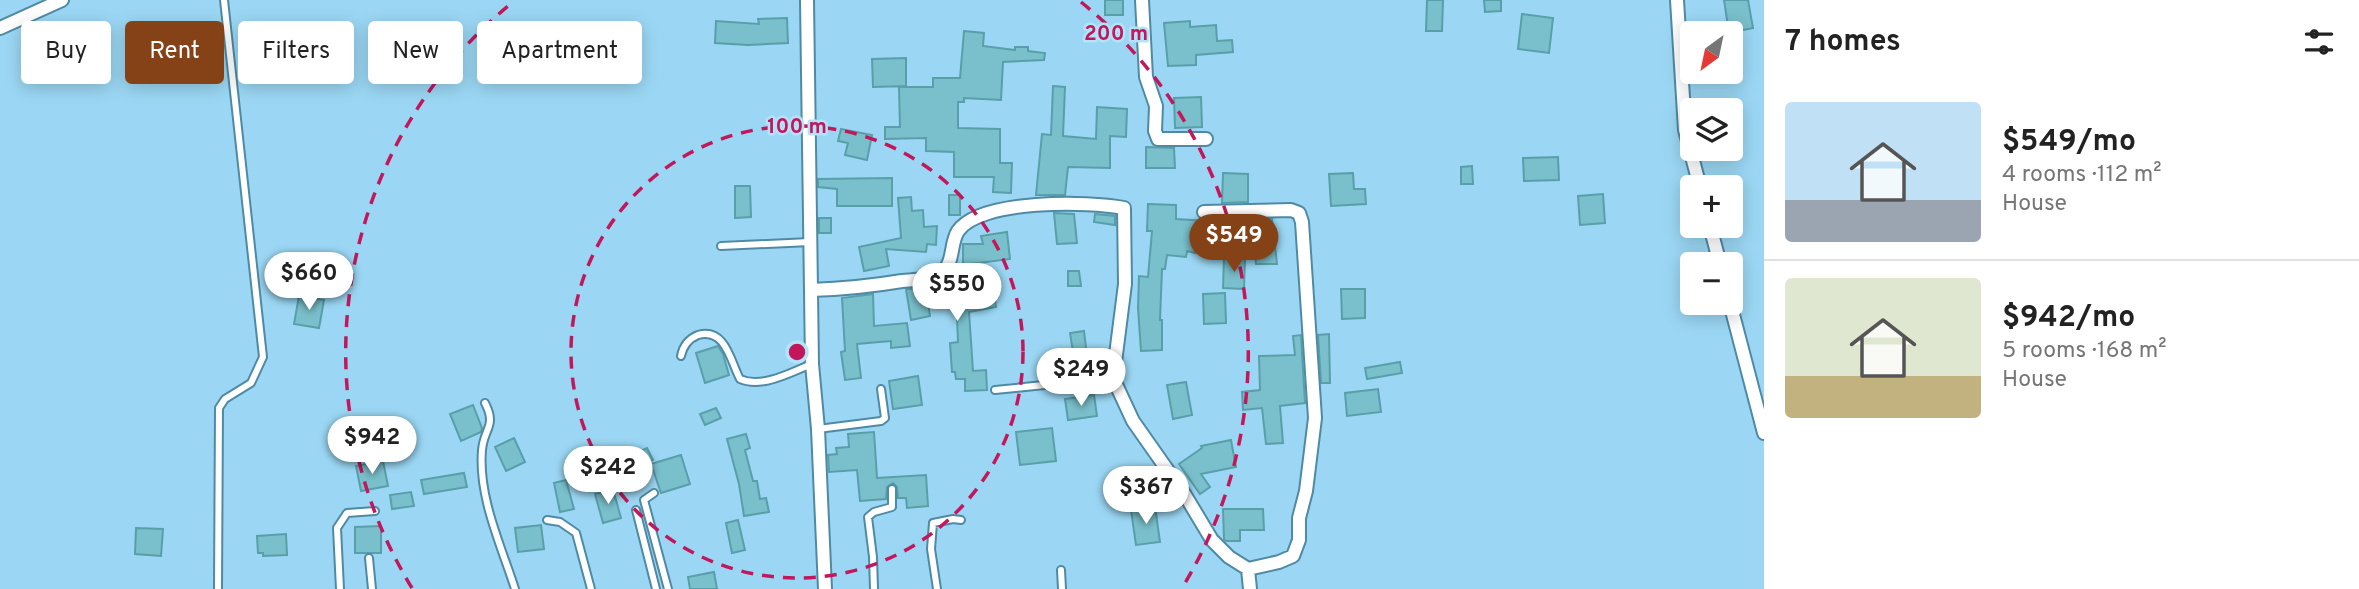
<!DOCTYPE html>
<html lang="en">
<head>
<meta charset="utf-8">
<style>
	:root { --surface:#fff; --page:#f6f6f6; --text:#222; --muted:#767676; --line:#e0e0e0; --accent:#864217 }
	body { margin:0; font-family:Overpass,sans-serif; background:var(--page); color:var(--text); height:100vh; display:flex; flex-direction:column; font-size:26px; white-space:nowrap }
	* { box-sizing:border-box; margin:0 }
	p { font-size:23px; color:var(--muted) }
	.icon { flex:none; width:38px; height:38px; fill:none; stroke:currentColor; stroke-width:2; stroke-linecap:round; stroke-linejoin:round }
	.map { position:relative; flex:1; overflow:hidden }
	.panel { display:flex; flex-direction:column; background:var(--surface); width:595px }
	.panel>* { flex:none }
	.hud { position:absolute; left:21px; top:21px; width:665px; height:63px; display:flex; gap:14px }
	.needle { width:46px; rotate:213deg }
	.tools { position:absolute; left:1680px; top:21px; display:grid; gap:14px }
	.tools a { display:grid; place-items:center; width:63px; height:63px; border-radius:7px; background:var(--surface); box-shadow:0 4px 18px #0003; font-size:35px }
	.price { position:absolute; translate:-50% -60px; padding:0 16px; border-radius:24px; background:#fff; color:#222; font-size:23px; line-height:46px; filter:drop-shadow(0 2px 4px #0008) }
	.price::after { content:''; position:absolute; left:50%; top:42px; width:21px; height:16px; margin-left:-10px; background:inherit; clip-path:polygon(0 0,100% 0,50% 100%) }
	.price.selected { background:var(--accent); color:#fff }
	ul { padding:0; list-style:none }
	li { display:flex; align-items:center; gap:21px; height:175px; padding:0 21px }
	li+li { border-top:2px solid var(--line) }
	li span { display:grid; place-items:center; flex:none; width:196px; height:140px; border-radius:7px; color:#555 }
	li>.icon { margin-inline-start:auto }
	span .icon { width:84px; height:84px; fill:#fffc; stroke-width:1 }
	li b { font-size:30px }
	h2 { display:flex; justify-content:space-between; align-items:center; height:84px; padding:0 21px; font-size:30px }
	.tag { padding:0 24px; border-radius:7px; background:var(--surface); box-shadow:0 4px 18px #0003; font-size:24px; line-height:63px }
	.tag.selected { background:var(--accent); color:#fff }
	main { display:flex; flex:1; min-height:0 }
	.map>svg:first-child { display:block }
	.building { fill:#7ac0cc; stroke:#599faa; stroke-width:2 }
	.lines { fill:none; stroke-linecap:round; stroke-linejoin:round }
	.service-casing { stroke:#4f8aa4; stroke-width:10 }
	.minor-casing { stroke:#4f8aa4; stroke-width:16 }
	.service { stroke:#fff; stroke-width:6 }
	.minor { stroke:#fff; stroke-width:12 }
	.ring { fill:none; stroke:#c2185b; stroke-width:3.5; stroke-dasharray:12 9 }
	.centre { fill:#c2185b; stroke:#b3e3f9; stroke-width:3.5 }
	.ring-label { font-size:21px; text-anchor:middle; font-weight:bold; fill:#c2185b; stroke:#b3e3f9; stroke-width:5; stroke-linejoin:round; paint-order:stroke }
</style>
</head>
<body>
<main>
<div class="map">
<svg width="1764" height="589" viewBox="0 0 1764 589">
	<rect width="100%" height="100%" fill="#9bd7f4"/>
	<!-- building -->
	<path class="building" d="M 1105,0 L 1123,0 L 1123,15 L 1105,15 Z
		M 1427,0 L 1443,0 L 1442,31 L 1426,31 Z
		M 1484,0 L 1501,0 L 1501,11 L 1485,12 Z
		M 1724,0 L 1748,0 L 1753,28 L 1729,33 Z
		M 1522,14 L 1553,18 L 1549,53 L 1518,49 Z
		M 787,18 L 788,43 L 748,45 L 715,43 L 716,21 L 759,24 L 758,19 Z
		M 1190,21 L 1190,27 L 1216,25 L 1217,41 L 1232,40 L 1233,52 L 1196,55 L 1196,65 L 1168,66 L 1164,23 Z
		M 964,31 L 984,33 L 983,46 L 1015,50 L 1015,47 L 1028,47 L 1028,51 L 1045,53 L 1044,60 L 1003,62 L 1001,100 L 964,98 L 964,102 L 958,102 L 958,128 L 1000,129 L 1000,163 L 1012,163 L 1011,193 L 993,192 L 994,177 L 954,177 L 954,152 L 926,151 L 926,138 L 885,139 L 885,127 L 900,127 L 899,87 L 933,87 L 933,78 L 960,78 Z
		M 906,58 L 906,86 L 873,87 L 872,59 Z
		M 1053,86 L 1065,87 L 1063,136 L 1096,139 L 1097,107 L 1127,109 L 1126,137 L 1110,136 L 1110,168 L 1068,167 L 1065,195 L 1036,195 L 1042,134 L 1051,135 Z
		M 1201,97 L 1202,127 L 1175,128 L 1174,98 Z
		M 841,129 L 872,135 L 867,160 L 845,155 L 848,143 L 838,141 Z
		M 1146,147 L 1174,148 L 1175,168 L 1146,168 Z
		M 1558,157 L 1559,180 L 1524,181 L 1523,158 Z
		M 1472,166 L 1473,184 L 1461,184 L 1461,167 Z
		M 1223,173 L 1248,174 L 1248,202 L 1222,203 Z
		M 1353,173 L 1354,189 L 1365,189 L 1366,204 L 1331,206 L 1329,174 Z
		M 892,178 L 892,206 L 837,206 L 837,189 L 818,187 L 818,179 Z
		M 735,186 L 750,186 L 751,217 L 735,218 Z
		M 1603,194 L 1605,223 L 1580,225 L 1578,196 Z
		M 949,195 L 960,195 L 960,215 L 949,215 Z
		M 911,197 L 912,211 L 923,210 L 924,227 L 937,226 L 936,245 L 927,244 L 926,252 L 886,249 L 889,266 L 864,271 L 859,247 L 901,238 L 898,198 Z
		M 1148,204 L 1176,205 L 1176,219 L 1207,221 L 1206,236 L 1199,235 L 1195,253 L 1187,251 L 1186,257 L 1167,255 L 1165,269 L 1162,269 L 1160,320 L 1162,320 L 1162,350 L 1141,351 L 1138,308 L 1139,276 L 1148,277 L 1152,231 L 1147,231 Z
		M 1054,213 L 1074,214 L 1077,243 L 1057,244 Z
		M 1095,214 L 1115,216 L 1115,225 L 1094,222 Z
		M 819,218 L 831,218 L 831,233 L 819,233 Z
		M 1272,219 L 1277,264 L 1256,264 L 1251,221 Z
		M 1222,220 L 1247,220 L 1247,231 L 1222,231 Z
		M 1007,232 L 1010,259 L 963,265 L 963,244 L 983,244 L 981,236 Z
		M 1224,258 L 1245,259 L 1244,289 L 1223,288 Z
		M 1068,271 L 1079,271 L 1081,286 L 1068,286 Z
		M 968,276 L 973,291 L 993,288 L 996,307 L 969,312 L 973,371 L 986,370 L 987,390 L 965,391 L 965,379 L 956,379 L 955,372 L 952,372 L 950,343 L 958,342 L 956,295 L 928,303 L 930,316 L 911,320 L 906,289 L 926,289 Z
		M 1341,289 L 1365,289 L 1365,318 L 1342,319 Z
		M 1225,293 L 1226,323 L 1204,324 L 1203,294 Z
		M 873,294 L 874,326 L 907,323 L 910,346 L 891,348 L 891,341 L 857,344 L 861,378 L 845,380 L 841,352 L 845,351 L 842,298 Z
		M 299,296 L 324,300 L 319,328 L 294,324 Z
		M 1084,331 L 1087,356 L 1074,358 L 1070,333 Z
		M 1329,334 L 1330,383 L 1321,383 L 1318,335 Z
		M 1301,335 L 1305,403 L 1280,406 L 1283,443 L 1266,444 L 1262,408 L 1243,410 L 1242,392 L 1260,390 L 1259,356 L 1295,355 L 1293,336 Z
		M 718,346 L 723,354 L 729,375 L 705,383 L 696,353 Z
		M 1400,362 L 1402,373 L 1367,379 L 1365,368 Z
		M 918,376 L 922,405 L 893,409 L 889,381 Z
		M 1186,382 L 1192,415 L 1173,419 L 1167,385 Z
		M 1378,389 L 1381,412 L 1347,416 L 1345,393 Z
		M 1094,395 L 1097,416 L 1068,420 L 1065,399 Z
		M 473,405 L 482,428 L 481,432 L 461,441 L 450,414 Z
		M 716,408 L 721,418 L 705,425 L 700,414 Z
		M 1052,428 L 1056,461 L 1020,465 L 1016,432 Z
		M 874,432 L 877,478 L 926,475 L 928,506 L 907,508 L 906,498 L 898,498 L 897,487 L 893,483 L 887,487 L 886,499 L 860,501 L 857,470 L 829,472 L 828,455 L 837,454 L 836,448 L 849,447 L 848,434 Z
		M 746,434 L 750,448 L 745,450 L 753,481 L 757,481 L 760,499 L 766,498 L 769,512 L 744,516 L 739,484 L 727,439 Z
		M 514,438 L 525,462 L 506,471 L 495,447 Z
		M 1231,440 L 1236,467 L 1201,474 L 1210,487 L 1200,494 L 1179,464 L 1202,448 L 1201,446 Z
		M 391,446 L 393,458 L 374,462 L 372,450 Z
		M 647,448 L 653,460 L 631,469 L 625,458 Z
		M 681,455 L 690,484 L 661,493 L 651,464 Z
		M 383,461 L 388,486 L 361,491 L 356,466 Z
		M 464,473 L 467,487 L 424,494 L 421,480 Z
		M 566,480 L 574,509 L 560,512 L 554,483 Z
		M 613,489 L 621,518 L 603,523 L 595,494 Z
		M 411,492 L 414,506 L 392,509 L 390,495 Z
		M 1155,506 L 1160,542 L 1136,545 L 1131,510 Z
		M 1223,509 L 1263,509 L 1264,530 L 1240,530 L 1240,541 L 1226,541 L 1224,539 Z
		M 738,520 L 745,550 L 732,553 L 726,523 Z
		M 541,525 L 544,549 L 518,552 L 515,528 Z
		M 381,526 L 381,553 L 355,553 L 355,527 Z
		M 136,528 L 163,529 L 161,556 L 135,554 Z
		M 286,534 L 287,555 L 263,556 L 263,553 L 258,553 L 257,536 Z
		M 714,572 L 717,589 L 690,589 L 688,577 Z"/>
	<g class="lines">
		<defs>
			<path id="service" d="M 721,246 L 810,242
				M 681,356 C 683,346 688,339 698,335 C 726,327 731,363 740,379 C 762,389 791,372 812,364
				M 995,390 L 1113,378
				M 485,403 C 497,426 484,428 482,450 C 478,497 501,545 515,589
				M 818,429 L 881,421 L 885,418 L 881,389
				M 654,493 L 644,500 L 668,589
				M 636,510 L 656,589
				M 547,520 L 560,522 L 576,533 L 591,589
				M 369,558 L 372,589
				M 1061,570 L 1062,589
				M 218,589 L 219,408 L 225,399 L 251,383 L 263,357 L 224,0
				M 340,589 L 337,528 L 347,513 L 375,511
				M 874,589 L 873,557 L 868,517 L 874,512 L 892,507 L 892,489
				M 937,589 L 931,549 L 933,523 L 953,519 L 961,520"/>
			<path id="minor" d="M 807,0 L 812,364 L 818,429 L 825,589
				M 1142,0 L 1146,77 L 1156,106 L 1155,131 L 1158,139 L 1206,139
				M 1677,0 L 1685,130 L 1700,187
				M 0,28 L 62,0
				M 1204,212 L 1291,210 L 1299,213 L 1302,222 L 1315,418 L 1306,491 L 1299,518 L 1299,540 L 1293,556 L 1279,562 L 1248,569
				M 1710,226 L 1720,264
				M 811,290 C 842,289 872,286 902,281 C 912,280 925,280 934,276 C 957,268 948,247 958,231 C 980,199 1089,201 1124,208 L 1125,284 L 1113,378 L 1133,421 L 1185,495 L 1212,540 L 1229,557 L 1248,569 L 1250,589
				M 1730,303 L 1764,433"/>
		</defs>
		<!-- service casing -->
		<use href="#service" class="service-casing"/>
		<!-- minor casing -->
		<use href="#minor" class="minor-casing"/>
		<!-- service -->
		<use href="#service" class="service"/>
		<!-- minor -->
		<use href="#minor" class="minor"/>
	</g>
	<!-- distance rings -->
	<g class="ring">
		<circle cx="797" cy="352" r="226"/>
		<path d="M412 588A451 451 0 0 1 513 2M1081 2A451 451 0 0 1 1182 588"/>
	</g>
	<circle cx="797" cy="352" r="10" class="centre"/>
	<g class="ring-label">
		<text x="1116" y="40">200 m</text>
		<text x="797" y="133">100 m</text>
	</g>
</svg>
<div class="tools">
<a><svg class="needle" viewBox="-14 -14 28 28"><path d="M0-13l5 13h-10z" fill="#e53935"/><path d="M0 13l5-13h-10z" fill="#767676"/></svg></a>
<a><svg class="icon" aria-label="layers" viewBox="0 0 24 24"><path d="M12 4l9 5-9 5-9-5zM3 14l9 5 9-5"/></svg></a>
<a>+</a>
<a>−</a>
</div>
<b class="price selected" style="left:1234px;top:274px">$549</b>
<b class="price" style="left:309px;top:312px">$660</b>
<b class="price" style="left:957px;top:323px">$550</b>
<b class="price" style="left:1081px;top:408px">$249</b>
<b class="price" style="left:372px;top:476px">$942</b>
<b class="price" style="left:608px;top:506px">$242</b>
<b class="price" style="left:1146px;top:526px">$367</b>
<div class="hud">
<a class="tag">Buy</a>
<a class="tag selected">Rent</a>
<a class="tag">Filters</a>
<a class="tag">New</a>
<a class="tag">Apartment</a>
</div>
</div>
<section class="panel">
<h2>7 homes<svg class="icon" aria-label="filters" viewBox="0 0 24 24"><path d="M4 7h16M4 17h16"/><circle cx="9" cy="7" r="2"/><circle cx="15" cy="17" r="2"/></svg></h2>
<ul>
<li><span style="background:linear-gradient(#bfe0f5 70%,#9aa5b1 0)"><svg class="icon" aria-label="home" viewBox="0 0 24 24"><path d="M3 11l9-7 9 7M6 9v11h12V9"/></svg></span><div><b>$549/mo</b><p>4 rooms · 112 m²</p><p>House</p></div></li>
<li><span style="background:linear-gradient(#dfe7d0 70%,#c2b280 0)"><svg class="icon" aria-label="home" viewBox="0 0 24 24"><path d="M3 11l9-7 9 7M6 9v11h12V9"/></svg></span><div><b>$942/mo</b><p>5 rooms · 168 m²</p><p>House</p></div></li>
</ul>
</section>
</main>
</body>
</html>
